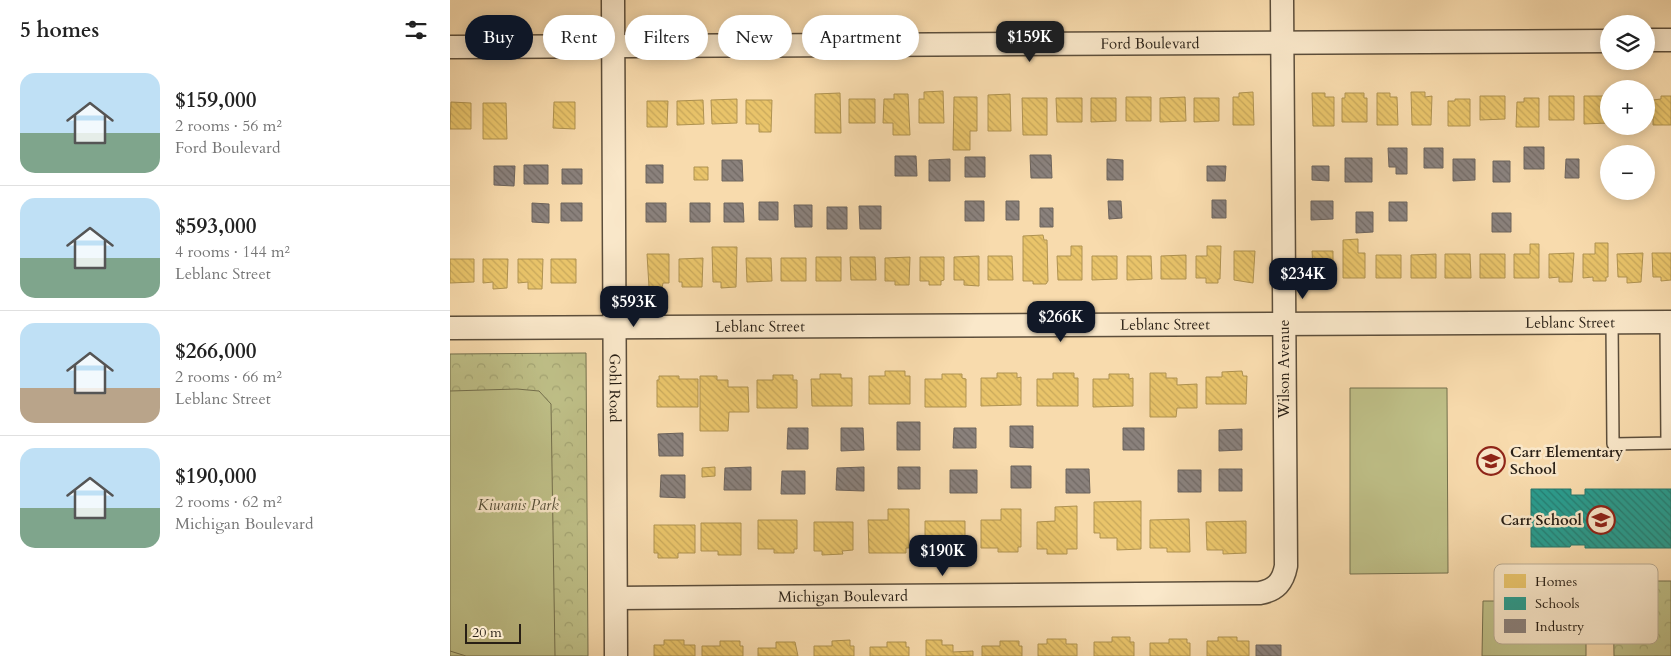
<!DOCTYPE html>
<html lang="en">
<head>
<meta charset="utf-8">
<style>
	:root { --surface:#fff; --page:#f6f6f6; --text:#222; --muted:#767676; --line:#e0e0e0; --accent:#111827 }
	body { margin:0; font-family:Cardo,serif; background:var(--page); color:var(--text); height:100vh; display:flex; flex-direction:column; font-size:19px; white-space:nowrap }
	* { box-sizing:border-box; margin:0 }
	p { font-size:16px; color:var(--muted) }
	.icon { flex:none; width:28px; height:28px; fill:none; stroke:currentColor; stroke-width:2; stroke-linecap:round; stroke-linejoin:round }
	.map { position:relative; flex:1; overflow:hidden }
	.side { display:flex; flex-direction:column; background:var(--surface); width:450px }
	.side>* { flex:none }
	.guide { position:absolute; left:15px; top:15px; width:475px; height:45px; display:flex; gap:10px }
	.controls { position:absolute; left:1150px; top:15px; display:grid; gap:10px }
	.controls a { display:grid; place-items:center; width:55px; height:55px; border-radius:50%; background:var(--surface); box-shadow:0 2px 12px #0003; font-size:25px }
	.scale { position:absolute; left:15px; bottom:12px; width:56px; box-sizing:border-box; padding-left:5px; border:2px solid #281f15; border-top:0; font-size:14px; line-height:18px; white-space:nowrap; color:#281f15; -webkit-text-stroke:4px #fae8ca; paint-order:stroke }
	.price { position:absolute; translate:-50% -42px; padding:0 11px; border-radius:10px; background:var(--accent); color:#fff; font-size:16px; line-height:32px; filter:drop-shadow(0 1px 2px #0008) }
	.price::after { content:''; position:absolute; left:50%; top:30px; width:15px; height:11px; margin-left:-8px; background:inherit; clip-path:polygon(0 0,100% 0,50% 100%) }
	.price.on { background:#222; color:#fff }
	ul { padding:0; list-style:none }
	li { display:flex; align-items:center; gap:15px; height:125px; padding:0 20px }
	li+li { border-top:1px solid var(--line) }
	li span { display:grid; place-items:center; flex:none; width:140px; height:100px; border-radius:15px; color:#555 }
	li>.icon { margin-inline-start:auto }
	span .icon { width:60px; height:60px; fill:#fffc; stroke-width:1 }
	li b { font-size:21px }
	h2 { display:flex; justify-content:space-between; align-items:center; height:60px; padding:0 20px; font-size:21px }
	.pill { padding:0 18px; border-radius:22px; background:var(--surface); box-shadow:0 2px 12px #0003; font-size:18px; line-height:45px }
	.pill.on { background:var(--accent); color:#fff }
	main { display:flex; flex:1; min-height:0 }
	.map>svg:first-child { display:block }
	.park { fill:url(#park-crowns); stroke:#74704e }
	.garden { fill:#bfc088; stroke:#74704e }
	.homes { fill:url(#homes-back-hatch); stroke:#af9250 }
	.schools { fill:url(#schools-back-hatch); stroke:#29776a }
	.industry { fill:url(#industry-back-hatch); stroke:#6d645d }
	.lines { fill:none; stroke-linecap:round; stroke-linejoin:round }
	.service-casing { stroke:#5c4e3b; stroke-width:14 }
	.minor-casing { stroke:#5c4e3b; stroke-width:25 }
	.service { stroke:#fae8ca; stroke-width:11 }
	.minor { stroke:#fae8ca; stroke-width:22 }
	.labels { text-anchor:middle; stroke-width:5; stroke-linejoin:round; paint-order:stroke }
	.street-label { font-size:15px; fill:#281f15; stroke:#fae8ca }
	.poi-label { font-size:15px; font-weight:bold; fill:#281f15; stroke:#fae8ca; text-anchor:start }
	.park-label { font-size:15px; font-style:italic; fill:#554f38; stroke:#fae8ca }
	.key { fill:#fae8ca; stroke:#bbac94; stroke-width:1 }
	.key-label { font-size:14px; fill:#281f15 }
</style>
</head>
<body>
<main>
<section class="side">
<h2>5 homes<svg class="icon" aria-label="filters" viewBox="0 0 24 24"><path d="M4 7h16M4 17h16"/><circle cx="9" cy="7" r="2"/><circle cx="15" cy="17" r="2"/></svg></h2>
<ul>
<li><span style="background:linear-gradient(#bfe0f5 60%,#7fa58c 0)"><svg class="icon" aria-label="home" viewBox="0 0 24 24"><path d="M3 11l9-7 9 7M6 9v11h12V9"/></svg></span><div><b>$159,000</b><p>2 rooms · 56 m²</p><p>Ford Boulevard</p></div></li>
<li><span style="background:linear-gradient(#bfe0f5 60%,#7fa58c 0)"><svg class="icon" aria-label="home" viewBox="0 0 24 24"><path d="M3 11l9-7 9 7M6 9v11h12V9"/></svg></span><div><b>$593,000</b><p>4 rooms · 144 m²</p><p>Leblanc Street</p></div></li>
<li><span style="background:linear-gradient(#bfe0f5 65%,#b9a48a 0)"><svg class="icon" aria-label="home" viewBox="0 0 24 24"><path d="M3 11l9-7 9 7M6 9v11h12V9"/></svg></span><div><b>$266,000</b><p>2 rooms · 66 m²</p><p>Leblanc Street</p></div></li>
<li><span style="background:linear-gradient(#bfe0f5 60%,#7fa58c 0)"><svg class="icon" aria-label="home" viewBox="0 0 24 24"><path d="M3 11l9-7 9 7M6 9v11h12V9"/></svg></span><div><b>$190,000</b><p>2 rooms · 62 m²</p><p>Michigan Boulevard</p></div></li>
</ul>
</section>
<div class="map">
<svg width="1221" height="656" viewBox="0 0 1221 656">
	<defs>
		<pattern id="park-crowns" width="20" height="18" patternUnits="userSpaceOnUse" patternTransform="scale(1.25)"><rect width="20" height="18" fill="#bfc088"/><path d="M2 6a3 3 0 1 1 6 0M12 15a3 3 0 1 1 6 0" fill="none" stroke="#a4a574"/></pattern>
		<pattern id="homes-back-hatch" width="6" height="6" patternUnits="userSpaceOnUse" patternTransform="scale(1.25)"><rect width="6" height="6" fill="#e9c46a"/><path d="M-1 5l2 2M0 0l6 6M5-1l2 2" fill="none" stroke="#c8a85b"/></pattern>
		<pattern id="schools-back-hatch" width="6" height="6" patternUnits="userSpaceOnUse" patternTransform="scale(1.25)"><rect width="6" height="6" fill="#2a9d8f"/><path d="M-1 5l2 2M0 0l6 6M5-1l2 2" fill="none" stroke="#247f74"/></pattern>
		<pattern id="industry-back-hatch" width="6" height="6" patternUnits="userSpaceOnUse" patternTransform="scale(1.25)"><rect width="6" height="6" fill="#8a817c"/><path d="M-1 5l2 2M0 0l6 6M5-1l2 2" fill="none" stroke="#716964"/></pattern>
	</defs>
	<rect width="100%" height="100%" fill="#f8dbad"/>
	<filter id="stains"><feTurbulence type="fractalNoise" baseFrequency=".004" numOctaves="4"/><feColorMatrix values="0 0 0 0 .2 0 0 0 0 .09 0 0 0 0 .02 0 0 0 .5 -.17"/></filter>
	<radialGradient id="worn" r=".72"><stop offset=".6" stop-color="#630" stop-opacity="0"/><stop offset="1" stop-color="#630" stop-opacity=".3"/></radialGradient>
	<!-- park -->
	<path class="park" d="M 136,353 L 138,656 L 0,656 L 0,354 Z
		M 1178,581 L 1221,581 L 1221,656 L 1164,656 L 1163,586 L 1178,585 Z"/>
	<!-- garden -->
	<path class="garden" d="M 900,388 L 997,388 L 998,573 L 900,574 Z
		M 67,389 L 89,391 L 101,404 L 105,656 L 16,656 L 0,651 L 0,391 Z
		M 1033,601 L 1136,601 L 1136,656 L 1032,656 Z"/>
	<!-- homes -->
	<path class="homes" d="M 493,91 L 494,123 L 469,123 L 469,99 L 474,99 L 474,92 Z
		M 803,92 L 804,125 L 783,125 L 783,97 L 789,97 L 789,93 Z
		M 961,92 L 975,92 L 975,97 L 982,96 L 981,125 L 962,125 Z
		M 390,93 L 391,133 L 365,133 L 365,94 Z
		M 862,93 L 875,93 L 875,97 L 884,97 L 884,126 L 863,126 Z
		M 895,93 L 914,93 L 914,98 L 917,98 L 917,122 L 892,122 L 892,98 L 895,98 Z
		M 927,93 L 940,93 L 940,97 L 947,97 L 948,125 L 927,125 Z
		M 444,94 L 458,94 L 460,135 L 443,135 L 443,123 L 433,123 L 434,99 L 444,99 Z
		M 560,94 L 561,131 L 538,131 L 538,95 Z
		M 1030,96 L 1055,96 L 1055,119 L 1030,120 Z
		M 1099,96 L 1124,96 L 1124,120 L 1099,120 Z
		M 1134,96 L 1158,96 L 1158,123 L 1134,124 Z
		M 1211,96 L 1221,96 L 1221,125 L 1203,125 L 1203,100 L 1211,99 Z
		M 504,97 L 527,97 L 527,131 L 520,131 L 520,150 L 503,150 Z
		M 676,97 L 701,97 L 701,121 L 676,121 Z
		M 735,97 L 736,121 L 710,122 L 710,98 Z
		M 572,98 L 597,98 L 597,135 L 573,135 Z
		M 606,98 L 632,98 L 632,122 L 607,122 Z
		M 641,98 L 666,98 L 666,121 L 641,122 Z
		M 744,98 L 769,98 L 769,121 L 744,122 Z
		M 1074,98 L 1089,98 L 1089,127 L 1066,127 L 1067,102 L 1074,102 Z
		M 287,99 L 287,123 L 262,124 L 261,100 Z
		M 399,99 L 425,99 L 425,123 L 399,123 Z
		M 1005,99 L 1020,99 L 1020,126 L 998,126 L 998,101 L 1005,101 Z
		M 253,100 L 254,124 L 227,125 L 227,101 Z
		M 296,100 L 322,100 L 321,132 L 309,132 L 309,124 L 296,124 Z
		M 197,101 L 218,101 L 217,127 L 197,127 Z
		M 1,102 L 21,103 L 21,129 L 0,129 Z
		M 104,102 L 125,102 L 125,129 L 103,128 Z
		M 33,103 L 56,103 L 57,139 L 33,139 Z
		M 244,167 L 258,167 L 258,180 L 244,180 Z
		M 593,235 L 594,240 L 597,240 L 598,281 L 596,284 L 583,284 L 583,281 L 573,281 L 573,236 Z
		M 908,239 L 908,253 L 915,253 L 915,278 L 893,278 L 893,240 Z
		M 1145,243 L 1158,243 L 1158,277 L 1156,277 L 1156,281 L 1143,281 L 1143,277 L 1133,278 L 1133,254 L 1145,254 Z
		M 1080,244 L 1089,244 L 1089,278 L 1064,278 L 1064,254 L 1080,254 Z
		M 621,246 L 632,246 L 632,280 L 608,280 L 607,256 L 621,256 Z
		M 757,246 L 771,246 L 770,279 L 768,279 L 768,283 L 756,283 L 756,278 L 746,278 L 746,256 L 757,256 Z
		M 262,247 L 287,247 L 286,287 L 271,288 L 271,282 L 263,282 Z
		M 784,251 L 805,251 L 803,283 L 784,280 Z
		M 862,251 L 883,251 L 883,279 L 876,279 L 876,284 L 864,284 Z
		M 1124,253 L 1122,282 L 1109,282 L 1109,277 L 1099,278 L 1099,254 Z
		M 1193,253 L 1191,282 L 1177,283 L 1177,277 L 1168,277 L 1167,254 Z
		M 1202,253 L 1221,253 L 1221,280 L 1211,281 L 1211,277 L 1203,277 Z
		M 197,254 L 219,254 L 219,283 L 213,283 L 212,288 L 199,287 Z
		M 986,254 L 986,278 L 961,278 L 961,255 Z
		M 995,254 L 1020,254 L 1021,278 L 995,278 Z
		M 1030,254 L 1055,254 L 1055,278 L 1030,278 Z
		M 736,255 L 736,279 L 711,279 L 711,256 Z
		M 926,255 L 951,255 L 951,278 L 926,278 Z
		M 529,256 L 529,286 L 514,285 L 514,280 L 504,280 L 504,257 Z
		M 538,256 L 562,256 L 563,280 L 538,280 Z
		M 642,256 L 667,256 L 667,279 L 642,280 Z
		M 677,256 L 701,256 L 702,279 L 677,280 Z
		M 366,257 L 391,257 L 391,281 L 366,281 Z
		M 400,257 L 425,257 L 426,280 L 401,280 Z
		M 460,257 L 459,285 L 445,285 L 445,281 L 435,281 L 435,258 Z
		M 470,257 L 494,257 L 494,280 L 491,281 L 491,285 L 479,285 L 479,281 L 470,281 Z
		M 253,258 L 252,287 L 232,287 L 232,282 L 229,282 L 229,259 Z
		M 296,258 L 321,258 L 322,281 L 297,282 Z
		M 331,258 L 356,258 L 356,281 L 331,281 Z
		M 0,259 L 24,259 L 24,282 L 0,283 Z
		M 33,259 L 58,259 L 57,288 L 43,289 L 43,282 L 33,283 Z
		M 68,259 L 93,259 L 92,289 L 78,289 L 78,282 L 68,283 Z
		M 101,259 L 126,259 L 126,283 L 101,283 Z
		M 435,371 L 455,371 L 455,376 L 460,376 L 460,404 L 419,404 L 419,376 L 435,376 Z
		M 792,371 L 793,376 L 797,376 L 796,404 L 756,404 L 756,377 L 772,377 L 772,372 Z
		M 547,373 L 567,373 L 567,378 L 571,377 L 571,405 L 531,406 L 531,378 L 547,378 Z
		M 603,373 L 624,373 L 624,378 L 628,378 L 628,406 L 587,406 L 587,379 L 603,379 Z
		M 700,373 L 716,373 L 716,378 L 727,378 L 727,385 L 747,384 L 747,408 L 727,408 L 726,417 L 700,417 Z
		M 370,374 L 391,374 L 391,378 L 402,378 L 402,406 L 362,406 L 361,379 L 370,379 Z
		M 492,374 L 512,374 L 512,378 L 516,379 L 516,407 L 475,407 L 475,379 L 492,379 Z
		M 659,374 L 679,374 L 679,379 L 683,378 L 683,406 L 643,407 L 643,379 L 659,379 Z
		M 323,375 L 343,375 L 343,380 L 347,380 L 347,408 L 307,408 L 307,380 L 323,380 Z
		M 209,376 L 229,376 L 229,379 L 248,379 L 248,407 L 207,407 L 207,380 L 209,380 Z
		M 250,376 L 267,376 L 267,380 L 278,380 L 278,387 L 298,387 L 299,412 L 279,412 L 278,431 L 250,431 Z
		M 265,467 L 265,476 L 252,477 L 252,468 Z
		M 691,501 L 691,549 L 667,550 L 667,538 L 650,538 L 650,533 L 644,533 L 644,502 Z
		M 627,506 L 627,549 L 617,549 L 617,554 L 597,554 L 597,549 L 587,549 L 587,522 L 605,521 L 605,507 Z
		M 438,509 L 459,509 L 459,548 L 456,548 L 456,553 L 419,553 L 418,520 L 438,520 Z
		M 551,509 L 571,509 L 571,547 L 568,547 L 568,552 L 548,552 L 548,548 L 531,548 L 531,520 L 551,520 Z
		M 739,519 L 740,552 L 717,552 L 717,548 L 700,548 L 700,520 Z
		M 308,520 L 347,520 L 347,549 L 344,549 L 344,553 L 324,553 L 324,549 L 308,549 Z
		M 475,521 L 515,521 L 515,553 L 492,554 L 492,550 L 475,550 Z
		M 796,521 L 796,553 L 773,554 L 773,550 L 757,550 L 756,522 Z
		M 364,522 L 403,522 L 403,550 L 392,551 L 393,554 L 372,555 L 372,551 L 364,551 Z
		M 251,523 L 291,523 L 291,555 L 268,555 L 268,551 L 251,551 Z
		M 204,525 L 245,525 L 245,553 L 228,553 L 228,558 L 208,558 L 208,553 L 204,553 Z
		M 662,637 L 680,637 L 680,642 L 684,642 L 684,656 L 644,656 L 644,642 L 662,642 Z
		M 768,637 L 787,637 L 787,641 L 799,641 L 799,656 L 757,656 L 757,641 L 768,641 Z
		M 597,639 L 616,639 L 616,644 L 627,644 L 627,656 L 588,656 L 588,644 L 597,644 Z
		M 719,639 L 737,639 L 737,643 L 740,643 L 740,656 L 700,656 L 700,643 L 719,643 Z
		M 214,640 L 234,640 L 234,645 L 245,645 L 245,656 L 204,656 L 204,645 L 214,645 Z
		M 400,640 L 400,646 L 404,646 L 404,656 L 364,656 L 364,646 L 382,646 L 382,641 Z
		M 476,640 L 492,640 L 492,645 L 503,645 L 503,652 L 523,651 L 523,656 L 476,656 Z
		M 270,641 L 290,641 L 290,646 L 293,646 L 293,656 L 252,656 L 252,646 L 270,646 Z
		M 550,641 L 569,641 L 569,646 L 572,646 L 572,656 L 532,656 L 532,646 L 550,646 Z
		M 326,642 L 345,642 L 348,656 L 308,656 L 308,648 L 326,648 Z
		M 437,642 L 456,642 L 456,647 L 459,647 L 459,656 L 420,656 L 420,647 L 437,647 Z"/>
	<!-- schools -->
	<path class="schools" d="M 1081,489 L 1121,489 L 1121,495 L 1135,495 L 1135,489 L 1221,489 L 1221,548 L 1135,548 L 1135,545 L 1121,545 L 1120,547 L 1081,547 Z"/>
	<!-- industry -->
	<path class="industry" d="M 1074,147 L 1094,147 L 1094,169 L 1074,169 Z
		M 938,148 L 957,148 L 957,174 L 946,174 L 946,167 L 939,167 Z
		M 974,148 L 993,148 L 993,168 L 974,168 Z
		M 580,155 L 601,155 L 602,178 L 581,178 Z
		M 445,156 L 466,156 L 467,176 L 445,176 Z
		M 515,157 L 535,157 L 535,177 L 515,177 Z
		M 895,158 L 922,158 L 922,182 L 895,182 Z
		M 500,159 L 500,181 L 479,181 L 479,160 Z
		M 657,159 L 673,160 L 673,180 L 657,180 Z
		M 1003,159 L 1025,159 L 1025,180 L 1003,181 Z
		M 1116,159 L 1129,159 L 1129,178 L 1115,178 Z
		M 272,160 L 292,160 L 293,181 L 272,181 Z
		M 1043,161 L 1060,161 L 1060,182 L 1043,182 Z
		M 74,165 L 98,165 L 98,184 L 74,184 Z
		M 196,165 L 213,165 L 213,183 L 196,183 Z
		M 44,166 L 65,166 L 64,186 L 44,185 Z
		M 757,166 L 776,166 L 775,181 L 757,181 Z
		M 862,166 L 879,166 L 879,181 L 862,180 Z
		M 112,169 L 132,169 L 132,184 L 112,184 Z
		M 762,200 L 776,200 L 776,218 L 762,218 Z
		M 515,201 L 534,201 L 534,221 L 515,221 Z
		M 556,201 L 569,201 L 569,220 L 556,220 Z
		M 658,201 L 671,201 L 672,218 L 659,219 Z
		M 861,201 L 883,201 L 883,219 L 861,220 Z
		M 309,202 L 328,202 L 328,220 L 309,220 Z
		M 939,202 L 957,202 L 957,221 L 939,221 Z
		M 82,203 L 99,204 L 99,223 L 82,222 Z
		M 111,203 L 132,203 L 132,221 L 111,221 Z
		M 196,203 L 216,203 L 216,222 L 196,222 Z
		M 240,203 L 260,203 L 260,222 L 240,222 Z
		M 274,203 L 293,203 L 294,222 L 274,222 Z
		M 344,205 L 362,205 L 362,227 L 345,227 Z
		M 409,206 L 431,206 L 431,229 L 410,229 Z
		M 377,207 L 397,207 L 397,229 L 377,229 Z
		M 590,208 L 603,208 L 603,227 L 590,227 Z
		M 906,212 L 923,212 L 923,232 L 906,233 Z
		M 1042,213 L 1061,213 L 1061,232 L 1042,232 Z
		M 447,422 L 470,422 L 470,450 L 447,450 Z
		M 560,426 L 583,426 L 583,448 L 560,447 Z
		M 338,428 L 358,428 L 358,449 L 337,449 Z
		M 391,428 L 413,428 L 414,450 L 391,451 Z
		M 504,428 L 526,428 L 526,448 L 503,448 Z
		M 673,428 L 694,428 L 694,450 L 673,450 Z
		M 792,429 L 792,450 L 769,451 L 769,430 Z
		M 233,433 L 233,456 L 209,456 L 208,434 Z
		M 561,466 L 581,466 L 581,488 L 561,488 Z
		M 301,467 L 301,490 L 274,490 L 275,468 Z
		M 414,467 L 414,491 L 386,490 L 387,468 Z
		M 448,467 L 470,467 L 470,489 L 448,489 Z
		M 616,469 L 639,469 L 640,493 L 616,493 Z
		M 769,469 L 792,469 L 792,491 L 769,491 Z
		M 500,470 L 527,470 L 527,493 L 500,493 Z
		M 728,470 L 751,470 L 751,492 L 728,492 Z
		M 332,471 L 355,471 L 355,494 L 331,494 Z
		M 211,475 L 235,475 L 235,498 L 210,497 Z
		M 806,645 L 831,645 L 831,656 L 806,656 Z"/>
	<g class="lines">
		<defs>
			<path id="service" d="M 1162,322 L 1163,444 L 1221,443
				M 1216,322 L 1217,443"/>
			<g id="minor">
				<path id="s1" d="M 163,0 L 166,656"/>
				<path d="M 1196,40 L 1221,40"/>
				<path id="s2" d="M 0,47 L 1159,41"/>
				<path id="s3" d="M 0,328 L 1221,322"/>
				<path id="s4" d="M 167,598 L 810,593 C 826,590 833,582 836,566 L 832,0"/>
			</g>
		</defs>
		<!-- service casing -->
		<use href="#service" class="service-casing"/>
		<!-- minor casing -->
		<use href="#minor" class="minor-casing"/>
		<!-- service -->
		<use href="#service" class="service"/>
		<!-- minor -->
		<use href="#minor" class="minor"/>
	</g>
	<!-- icons -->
	<defs>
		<symbol id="school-ring" viewBox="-11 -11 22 22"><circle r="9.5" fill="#fae8ca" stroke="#8f2418" stroke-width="1.5"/><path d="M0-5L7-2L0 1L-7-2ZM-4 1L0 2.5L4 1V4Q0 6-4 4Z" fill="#8f2418"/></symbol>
	</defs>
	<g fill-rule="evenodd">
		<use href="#school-ring" x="1025" y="445" width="32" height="32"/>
		<use href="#school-ring" x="1135" y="504" width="32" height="32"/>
	</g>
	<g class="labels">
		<!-- street labels -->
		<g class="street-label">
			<text dy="5" stroke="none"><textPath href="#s2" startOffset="700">Ford Boulevard</textPath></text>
			<text dy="5" stroke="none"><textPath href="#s3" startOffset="1120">Leblanc Street</textPath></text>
			<text dy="5" stroke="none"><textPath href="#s3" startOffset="715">Leblanc Street</textPath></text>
			<text dy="5" stroke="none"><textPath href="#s3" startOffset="310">Leblanc Street</textPath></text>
			<text transform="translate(834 369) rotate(-90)" y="5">Wilson Avenue</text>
			<text dy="5" stroke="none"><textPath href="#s1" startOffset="388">Gohl Road</textPath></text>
			<text dy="5" stroke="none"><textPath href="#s4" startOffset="226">Michigan Boulevard</textPath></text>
		</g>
		<!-- poi labels -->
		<g class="poi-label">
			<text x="1060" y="457">Carr Elementary<tspan x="1060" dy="17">School</tspan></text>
			<text x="1132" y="525" text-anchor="end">Carr School</text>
		</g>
		<!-- park labels -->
		<g class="park-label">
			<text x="68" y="510">Kiwanis Park</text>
		</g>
	</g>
	<!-- legend -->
	<rect x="1044" y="564" width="164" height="80" rx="8" class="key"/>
	<rect x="1054" y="574" width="22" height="14" fill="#e9c46a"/>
	<rect x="1054" y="597" width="22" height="13" fill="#2a9d8f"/>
	<rect x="1054" y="619" width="22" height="14" fill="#8a817c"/>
	<g class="key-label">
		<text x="1085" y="586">Homes</text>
		<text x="1085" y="608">Schools</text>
		<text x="1085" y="631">Industry</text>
	</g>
	<rect width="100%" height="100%" filter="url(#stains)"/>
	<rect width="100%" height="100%" fill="url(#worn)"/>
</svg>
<div class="controls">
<a><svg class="icon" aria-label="layers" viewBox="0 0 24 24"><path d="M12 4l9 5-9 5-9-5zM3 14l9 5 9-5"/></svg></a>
<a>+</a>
<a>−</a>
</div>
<div class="scale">20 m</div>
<b class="price on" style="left:580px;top:63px">$159K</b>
<b class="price" style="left:853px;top:300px">$234K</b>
<b class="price" style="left:184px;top:328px">$593K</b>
<b class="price" style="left:611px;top:343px">$266K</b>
<b class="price" style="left:493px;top:577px">$190K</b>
<div class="guide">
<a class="pill on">Buy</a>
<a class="pill">Rent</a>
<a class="pill">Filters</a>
<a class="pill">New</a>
<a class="pill">Apartment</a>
</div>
</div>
</main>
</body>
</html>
